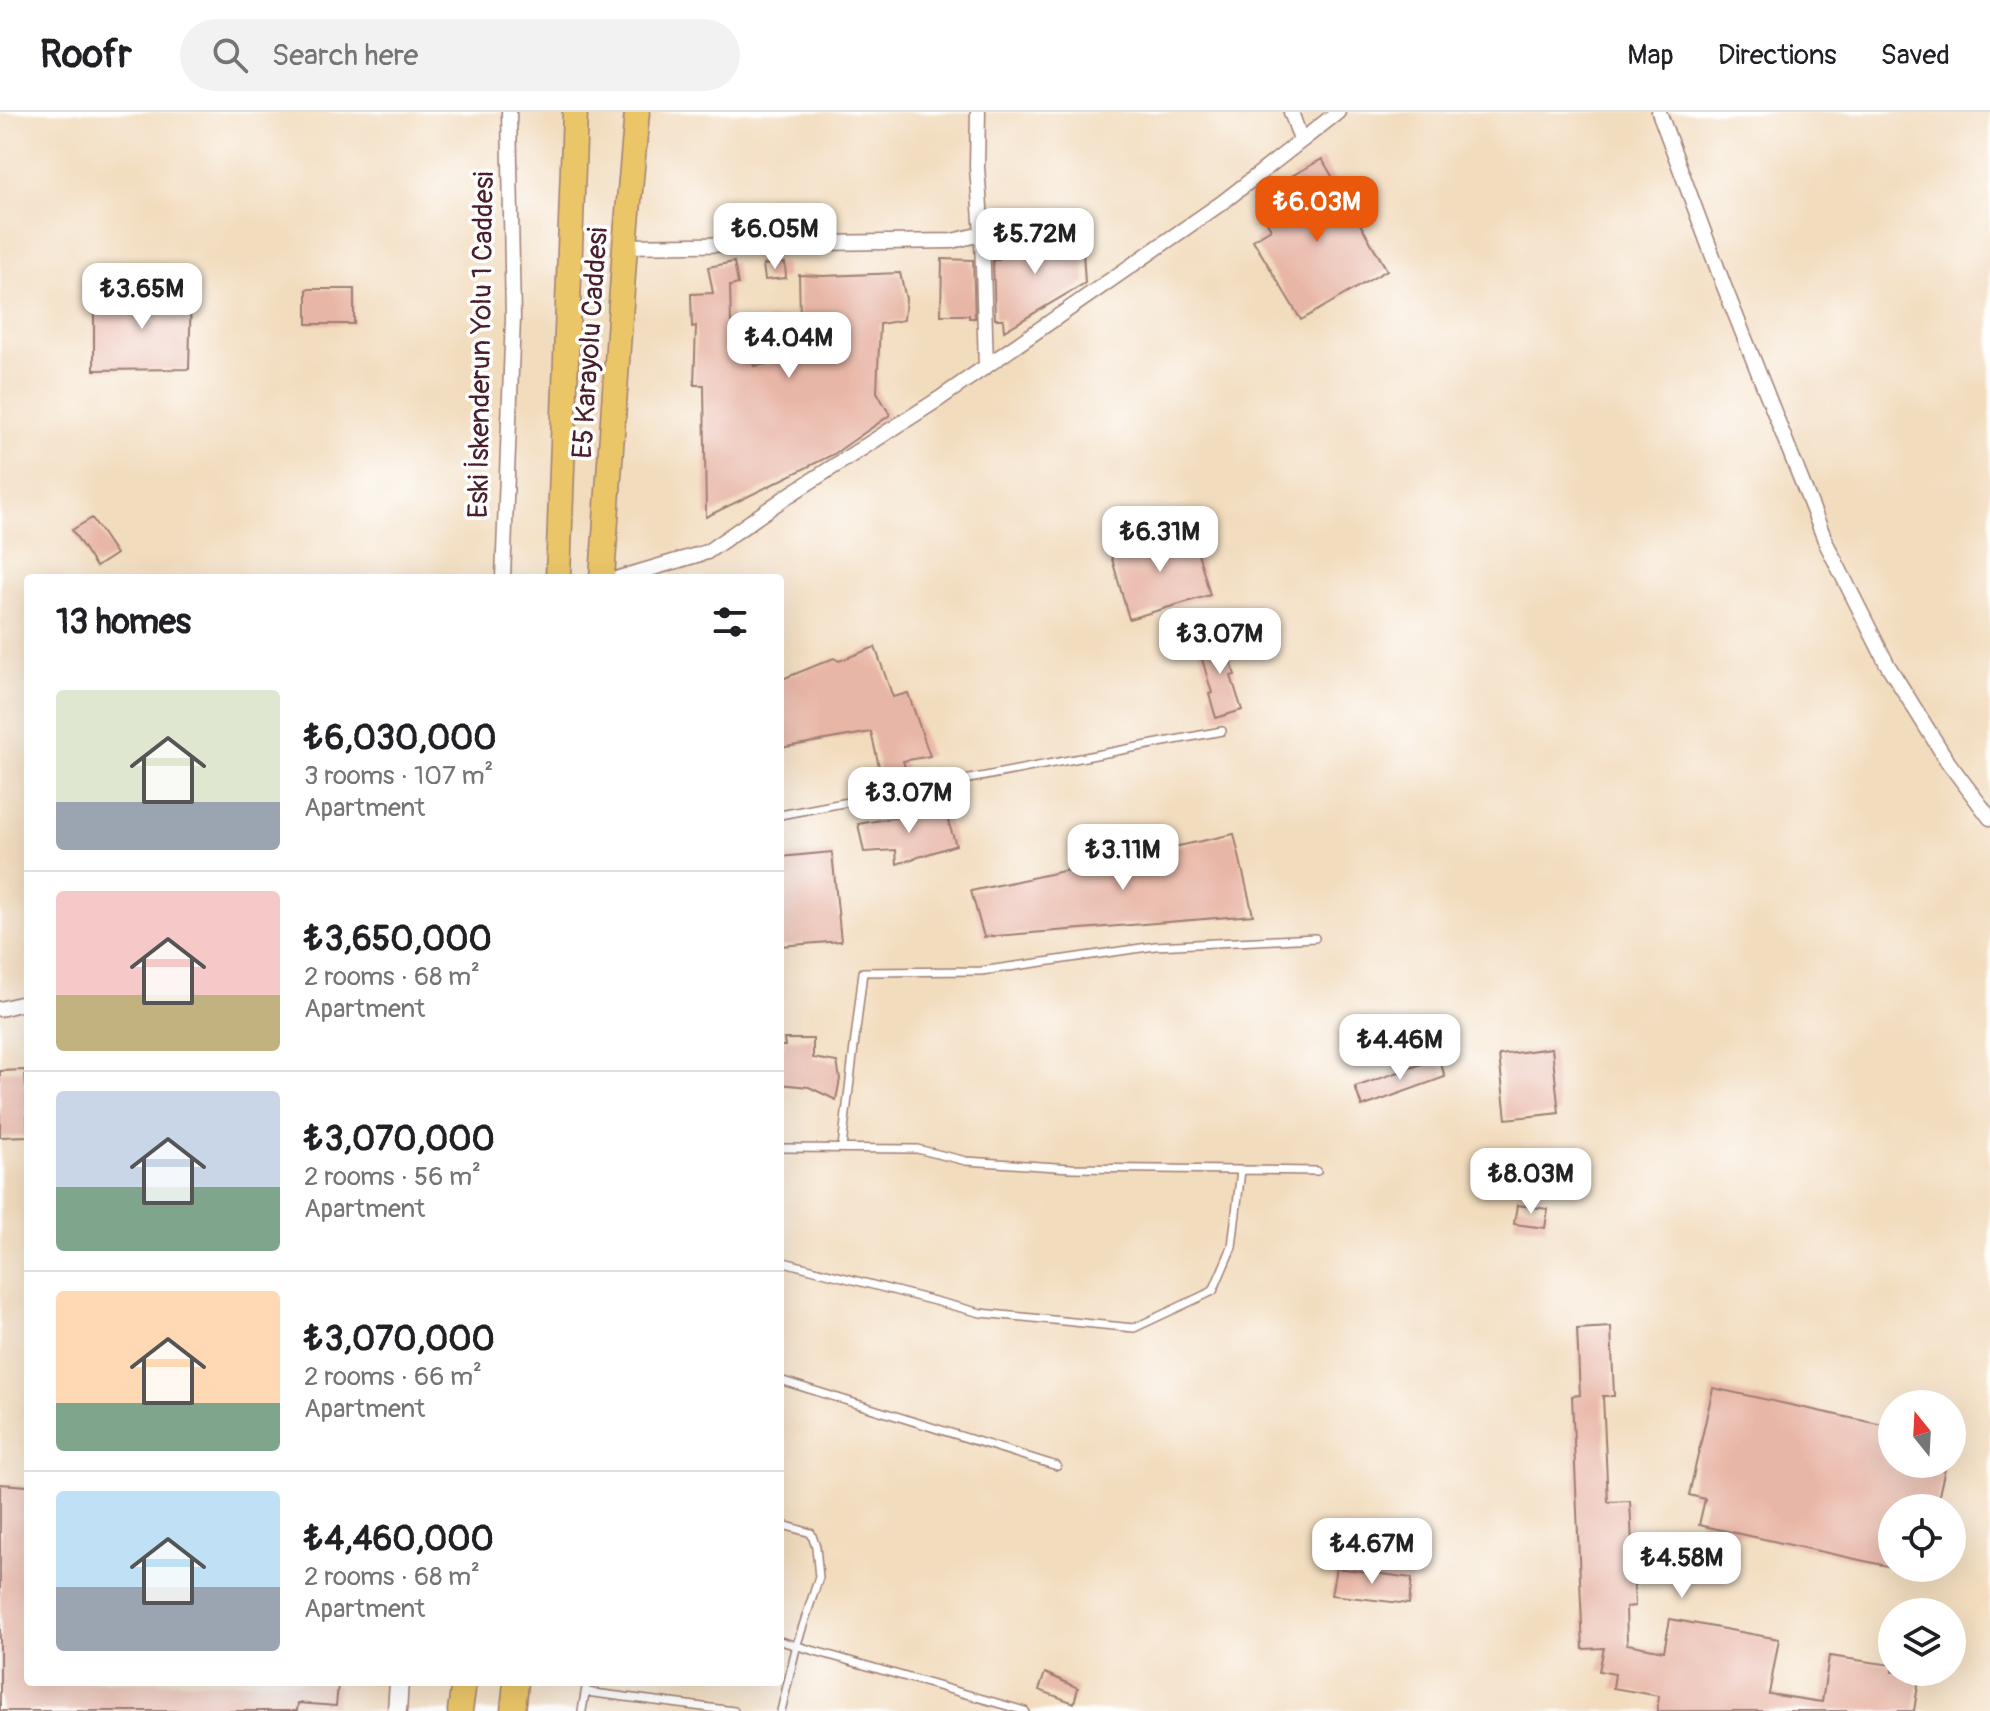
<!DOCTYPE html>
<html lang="en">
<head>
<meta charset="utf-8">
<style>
	:root { --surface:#fff; --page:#f2f2f2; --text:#202124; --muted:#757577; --line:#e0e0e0; --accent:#ea580c }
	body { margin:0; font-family:Pangolin,sans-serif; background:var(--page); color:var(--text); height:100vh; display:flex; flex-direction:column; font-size:30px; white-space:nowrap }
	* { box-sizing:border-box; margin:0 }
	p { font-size:26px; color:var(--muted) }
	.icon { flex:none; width:44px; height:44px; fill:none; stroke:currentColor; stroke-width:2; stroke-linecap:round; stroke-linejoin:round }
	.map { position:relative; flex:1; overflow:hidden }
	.details { position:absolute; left:24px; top:462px; width:760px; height:1112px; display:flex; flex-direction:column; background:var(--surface); border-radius:8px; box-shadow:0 8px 32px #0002 }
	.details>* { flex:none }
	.needle { width:52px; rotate:342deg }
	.fabs { position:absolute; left:1878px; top:1278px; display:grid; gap:16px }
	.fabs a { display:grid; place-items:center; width:88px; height:88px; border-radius:50%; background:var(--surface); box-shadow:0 8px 32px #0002; font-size:40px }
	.price { position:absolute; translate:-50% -68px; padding:0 18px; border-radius:16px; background:#fff; color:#222; font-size:26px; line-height:52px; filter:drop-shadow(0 2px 4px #0008) }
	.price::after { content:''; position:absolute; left:50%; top:48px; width:24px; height:18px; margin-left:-12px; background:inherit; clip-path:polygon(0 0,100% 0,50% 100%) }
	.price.selected { background:var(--accent); color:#fff }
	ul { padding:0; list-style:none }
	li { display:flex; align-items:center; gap:24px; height:200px; padding:0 32px }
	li+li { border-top:2px solid var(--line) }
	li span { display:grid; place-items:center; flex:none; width:224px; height:160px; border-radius:8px; color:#555 }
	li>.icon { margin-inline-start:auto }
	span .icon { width:96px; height:96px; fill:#fffc; stroke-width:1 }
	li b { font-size:34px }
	h2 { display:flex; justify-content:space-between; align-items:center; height:96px; padding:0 32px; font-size:34px }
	header { display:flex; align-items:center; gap:48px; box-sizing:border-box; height:112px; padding:0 40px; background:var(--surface); border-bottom:2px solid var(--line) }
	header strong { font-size:38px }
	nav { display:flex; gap:44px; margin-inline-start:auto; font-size:28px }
	.search { width:560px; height:72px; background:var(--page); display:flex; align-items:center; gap:20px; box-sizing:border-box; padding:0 28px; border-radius:44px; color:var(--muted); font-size:30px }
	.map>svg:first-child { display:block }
	.building { fill:#e8b6a6 }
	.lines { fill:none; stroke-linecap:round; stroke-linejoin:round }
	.service-casing { stroke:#9e7e74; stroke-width:10 }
	.minor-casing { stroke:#9e7e74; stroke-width:17 }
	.tertiary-casing { stroke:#9e7e74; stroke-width:21 }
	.trunk-casing { stroke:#9e7e74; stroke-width:27 }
	.service { stroke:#fff; stroke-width:7 }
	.minor { stroke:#fff; stroke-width:14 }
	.tertiary { stroke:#fff; stroke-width:18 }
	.trunk { stroke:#ebc669; stroke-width:24 }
	.labels { text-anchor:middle; stroke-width:7; stroke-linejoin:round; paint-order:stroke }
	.street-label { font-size:28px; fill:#4a1f2b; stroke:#fff }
</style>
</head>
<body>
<header>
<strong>Roofr</strong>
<div class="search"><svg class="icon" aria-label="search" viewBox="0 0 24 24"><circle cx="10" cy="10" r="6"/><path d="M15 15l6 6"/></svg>Search here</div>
<nav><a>Map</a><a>Directions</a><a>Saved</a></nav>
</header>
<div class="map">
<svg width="1990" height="1599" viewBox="0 0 1990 1599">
	<rect width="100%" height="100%" fill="#fff"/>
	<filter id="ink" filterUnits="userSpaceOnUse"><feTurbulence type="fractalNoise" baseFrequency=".0125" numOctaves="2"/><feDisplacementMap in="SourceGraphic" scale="16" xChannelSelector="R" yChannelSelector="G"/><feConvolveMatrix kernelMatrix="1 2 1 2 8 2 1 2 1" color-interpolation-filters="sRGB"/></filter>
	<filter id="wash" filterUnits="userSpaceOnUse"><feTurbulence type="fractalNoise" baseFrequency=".006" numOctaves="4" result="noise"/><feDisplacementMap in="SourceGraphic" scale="32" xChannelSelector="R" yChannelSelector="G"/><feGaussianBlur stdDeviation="1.8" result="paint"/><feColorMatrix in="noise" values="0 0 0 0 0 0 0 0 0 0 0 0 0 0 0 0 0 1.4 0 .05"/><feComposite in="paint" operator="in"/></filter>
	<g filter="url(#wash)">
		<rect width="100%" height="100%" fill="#f2dcbe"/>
		<g id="blocks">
			<!-- building -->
			<path class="building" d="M 1322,47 L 1387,158 L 1301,208 L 1253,128 L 1271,117 L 1262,101 L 1300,78 L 1292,64 Z
				M 1082,124 L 1085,171 L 1004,219 L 1003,207 L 995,207 L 993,148 L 999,148 L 998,130 Z
				M 942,147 L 973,148 L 975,206 L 969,206 L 969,203 L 941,203 Z
				M 734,150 L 738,172 L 730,174 L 731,210 L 745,209 L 754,254 L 773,251 L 768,208 L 800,206 L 799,163 L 823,164 L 900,161 L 906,187 L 904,208 L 880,212 L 877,280 L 890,303 L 834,342 L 706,405 L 704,273 L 694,273 L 696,214 L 692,215 L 691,182 L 713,181 L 708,155 Z
				M 785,151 L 786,166 L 765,168 L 763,153 Z
				M 307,177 L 354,177 L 354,212 L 307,212 Z
				M 191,181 L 189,257 L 94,258 L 94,182 Z
				M 92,406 L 116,442 L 96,455 L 72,418 Z
				M 1191,416 L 1210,483 L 1129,507 L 1110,440 Z
				M 1223,523 L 1235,563 L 1231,564 L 1242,598 L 1216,606 L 1209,582 L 1212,581 L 1197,530 Z
				M 875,535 L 893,585 L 908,581 L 930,644 L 903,649 L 910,670 L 884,676 L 871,620 L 780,636 L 780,568 L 834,546 L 839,549 Z
				M 944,697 L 956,733 L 897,752 L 896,738 L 864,740 L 858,712 Z
				M 1234,722 L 1253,803 L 984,825 L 971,779 Z
				M 832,740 L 841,829 L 780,834 L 780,745 Z
				M 784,927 L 813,927 L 813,946 L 837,950 L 840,967 L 836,988 L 809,975 L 780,972 L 780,934 L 785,934 Z
				M 1552,936 L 1559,1001 L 1506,1007 L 1499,943 Z
				M 1439,946 L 1445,965 L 1362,995 L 1355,975 Z
				M 25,958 L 28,1024 L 0,1025 L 0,959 Z
				M 1517,1093 L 1548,1097 L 1545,1116 L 1514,1112 Z
				M 1611,1215 L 1614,1284 L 1603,1284 L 1608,1390 L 1630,1389 L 1635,1494 L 1626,1495 L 1627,1532 L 1664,1539 L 1670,1507 L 1779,1527 L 1769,1582 L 1822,1590 L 1829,1544 L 1892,1553 L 1892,1560 L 1920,1560 L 1914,1599 L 1657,1599 L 1659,1584 L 1613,1576 L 1615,1562 L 1599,1559 L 1604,1536 L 1583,1537 L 1572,1284 L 1580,1283 L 1577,1217 Z
				M 1713,1276 L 1892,1315 L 1892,1352 L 1946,1352 L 1936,1396 L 1892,1396 L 1892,1455 L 1699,1413 L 1705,1387 L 1689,1383 Z
				M 0,1372 L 28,1374 L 28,1570 L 317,1570 L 338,1573 L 336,1594 L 298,1591 L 297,1599 L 0,1599 Z
				M 1336,1456 L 1412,1466 L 1409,1492 L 1331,1483 Z
				M 1045,1561 L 1078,1576 L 1074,1591 L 1039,1578 Z"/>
		</g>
	</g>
	<g filter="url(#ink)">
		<use href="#blocks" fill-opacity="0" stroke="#9e7e74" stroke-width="2"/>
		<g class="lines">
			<defs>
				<path id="service" d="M 780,703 L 1222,619
					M 842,1035 L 863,860 L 981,859 L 1155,834 L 1315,826
					M 780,1036 L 917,1037 L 966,1049 L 1071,1056 L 1317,1059
					M 780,1149 L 981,1201 L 1134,1216 L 1213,1179 L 1232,1135 L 1241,1058
					M 780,1268 L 1057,1354
					M 780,1412 L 811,1421 L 816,1435 L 819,1465 L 797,1532 L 781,1599
					M 780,1529 L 1025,1599
					M 586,1580 L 734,1599
					M 582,1599 L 587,1570"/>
				<path id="minor" d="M 1291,0 L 1301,28
					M 1659,0 L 1724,174 L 1827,433 L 1887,552 L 1948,650 L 1990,706
					M 982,122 L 986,254
					M 625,134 L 952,129 L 982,122 L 977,55 L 978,0
					M 503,466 L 513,206 L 509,0
					M 619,466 L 707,440 L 786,385 L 939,287 L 1223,90 L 1338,0
					M 0,897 L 28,890"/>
				<path id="tertiary" d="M 397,1599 L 399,1570"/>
				<path id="trunk" d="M 558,466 L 575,0
					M 602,466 L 625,134 L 637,0
					M 460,1599 L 464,1570
					M 513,1599 L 516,1570"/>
			</defs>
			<!-- service casing -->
			<use href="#service" class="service-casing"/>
			<!-- minor casing -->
			<use href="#minor" class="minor-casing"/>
			<!-- tertiary casing -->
			<use href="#tertiary" class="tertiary-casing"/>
			<!-- trunk casing -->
			<use href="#trunk" class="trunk-casing"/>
			<!-- service -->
			<use href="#service" class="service"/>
			<!-- minor -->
			<use href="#minor" class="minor"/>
			<!-- tertiary -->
			<use href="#tertiary" class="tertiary"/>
			<!-- trunk -->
			<use href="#trunk" class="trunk"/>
		</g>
	</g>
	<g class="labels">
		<!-- street labels -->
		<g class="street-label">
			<text transform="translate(589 231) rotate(-86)" y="10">E5 Karayolu Caddesi</text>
			<text transform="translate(480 233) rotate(-89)" y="10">Eski İskenderun Yolu 1 Caddesi</text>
		</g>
	</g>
</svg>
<div class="fabs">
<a><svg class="needle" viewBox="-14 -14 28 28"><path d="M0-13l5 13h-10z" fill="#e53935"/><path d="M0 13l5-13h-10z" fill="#757577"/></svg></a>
<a><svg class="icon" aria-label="locate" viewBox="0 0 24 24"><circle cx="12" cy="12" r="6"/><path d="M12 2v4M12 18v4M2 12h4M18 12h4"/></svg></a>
<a><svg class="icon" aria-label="layers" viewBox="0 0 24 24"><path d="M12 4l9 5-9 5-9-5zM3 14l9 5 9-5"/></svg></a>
</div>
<b class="price selected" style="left:1317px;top:132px">₺6.03M</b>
<b class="price" style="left:775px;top:159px">₺6.05M</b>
<b class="price" style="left:1035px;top:164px">₺5.72M</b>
<b class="price" style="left:142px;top:219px">₺3.65M</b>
<b class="price" style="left:789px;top:268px">₺4.04M</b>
<b class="price" style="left:1160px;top:462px">₺6.31M</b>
<b class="price" style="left:1220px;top:564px">₺3.07M</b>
<b class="price" style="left:909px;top:723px">₺3.07M</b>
<b class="price" style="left:1123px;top:780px">₺3.11M</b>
<b class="price" style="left:1400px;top:970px">₺4.46M</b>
<b class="price" style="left:1531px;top:1104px">₺8.03M</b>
<b class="price" style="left:1372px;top:1474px">₺4.67M</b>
<b class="price" style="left:1682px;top:1488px">₺4.58M</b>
<section class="details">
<h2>13 homes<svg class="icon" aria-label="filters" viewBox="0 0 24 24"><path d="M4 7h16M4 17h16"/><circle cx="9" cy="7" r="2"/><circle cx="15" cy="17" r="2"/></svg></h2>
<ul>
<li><span style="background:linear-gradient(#dfe7d0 70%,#9aa5b1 0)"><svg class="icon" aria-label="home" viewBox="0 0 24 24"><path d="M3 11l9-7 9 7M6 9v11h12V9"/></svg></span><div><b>₺6,030,000</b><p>3 rooms · 107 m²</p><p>Apartment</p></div></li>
<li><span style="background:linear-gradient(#f6c9c9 65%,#c2b280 0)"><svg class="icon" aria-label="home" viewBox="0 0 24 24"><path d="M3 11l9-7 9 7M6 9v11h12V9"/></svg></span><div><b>₺3,650,000</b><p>2 rooms · 68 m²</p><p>Apartment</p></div></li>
<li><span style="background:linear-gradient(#c9d6e8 60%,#7fa58c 0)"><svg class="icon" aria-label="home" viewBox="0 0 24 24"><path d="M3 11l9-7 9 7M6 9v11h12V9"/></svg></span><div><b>₺3,070,000</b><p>2 rooms · 56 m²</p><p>Apartment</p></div></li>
<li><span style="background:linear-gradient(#ffd9b3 70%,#7fa58c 0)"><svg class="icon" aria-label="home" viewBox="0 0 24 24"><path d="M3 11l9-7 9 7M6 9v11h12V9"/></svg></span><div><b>₺3,070,000</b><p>2 rooms · 66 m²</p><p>Apartment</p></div></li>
<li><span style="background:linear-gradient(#bfe0f5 60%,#9aa5b1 0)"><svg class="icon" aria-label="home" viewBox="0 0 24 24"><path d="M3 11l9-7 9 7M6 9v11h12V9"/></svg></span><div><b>₺4,460,000</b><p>2 rooms · 68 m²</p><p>Apartment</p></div></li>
</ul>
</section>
</div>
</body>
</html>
